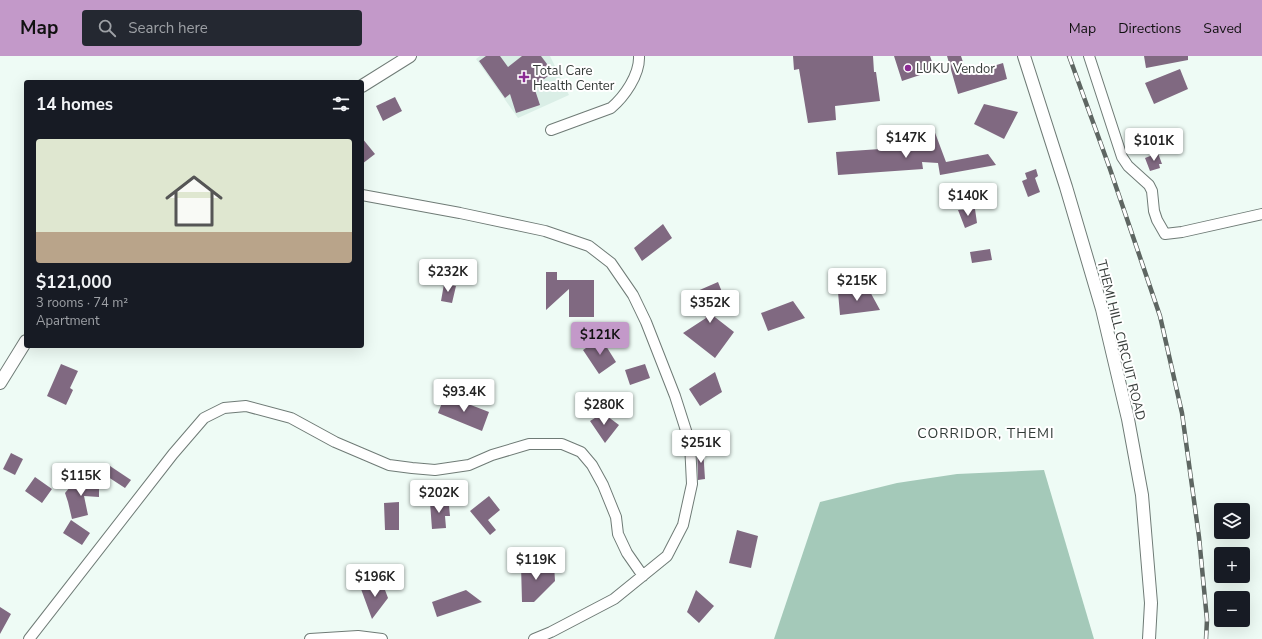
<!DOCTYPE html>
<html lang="en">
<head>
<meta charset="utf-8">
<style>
	:root { --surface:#171b24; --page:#242831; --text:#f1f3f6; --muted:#9ea1a6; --line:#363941; --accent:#c399c9 }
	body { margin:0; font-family:"Nunito Sans",sans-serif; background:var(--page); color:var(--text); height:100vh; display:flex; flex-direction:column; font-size:15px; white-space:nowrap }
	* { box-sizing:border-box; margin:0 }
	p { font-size:13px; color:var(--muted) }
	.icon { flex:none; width:22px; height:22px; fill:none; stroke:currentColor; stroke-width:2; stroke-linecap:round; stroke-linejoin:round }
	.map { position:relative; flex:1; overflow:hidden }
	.sheet { position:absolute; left:24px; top:24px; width:340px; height:268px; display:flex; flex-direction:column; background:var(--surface); border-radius:4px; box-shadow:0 4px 16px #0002 }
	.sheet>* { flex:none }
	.fabs { position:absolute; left:1214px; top:447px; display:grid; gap:8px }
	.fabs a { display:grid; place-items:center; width:36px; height:36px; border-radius:4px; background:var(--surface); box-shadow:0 4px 16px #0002; font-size:20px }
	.price { position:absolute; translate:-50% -34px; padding:0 9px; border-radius:4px; background:#fff; color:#222; font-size:13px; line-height:26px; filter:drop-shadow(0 1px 2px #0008) }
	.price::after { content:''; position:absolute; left:50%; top:24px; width:12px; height:9px; margin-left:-6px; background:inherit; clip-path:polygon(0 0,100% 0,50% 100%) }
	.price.active { background:var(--accent); color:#111 }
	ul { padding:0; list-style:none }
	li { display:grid; align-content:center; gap:8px; height:212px; padding:0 12px }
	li+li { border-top:1px solid var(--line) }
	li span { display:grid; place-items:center; height:124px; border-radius:4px; color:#555 }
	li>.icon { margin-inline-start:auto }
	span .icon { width:72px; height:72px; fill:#fffc; stroke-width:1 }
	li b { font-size:17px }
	h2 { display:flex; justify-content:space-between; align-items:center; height:48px; padding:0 12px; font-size:17px }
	header { display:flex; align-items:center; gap:24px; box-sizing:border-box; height:56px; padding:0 20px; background:var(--accent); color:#111 }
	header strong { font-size:19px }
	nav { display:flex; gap:22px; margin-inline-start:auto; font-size:14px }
	.search { width:280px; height:36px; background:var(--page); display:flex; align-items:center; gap:10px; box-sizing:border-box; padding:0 14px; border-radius:4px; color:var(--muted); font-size:15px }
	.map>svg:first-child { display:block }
	.built { fill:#daeee6 }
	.forest { fill:#a4c9b9 }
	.building { fill:#806981 }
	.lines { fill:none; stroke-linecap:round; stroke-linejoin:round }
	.minor-casing { stroke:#6f7b76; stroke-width:12 }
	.tertiary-casing { stroke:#6f7b76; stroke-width:14 }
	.minor { stroke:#fff; stroke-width:10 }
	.tertiary { stroke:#fff; stroke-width:12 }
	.rail-casing { stroke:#5e6662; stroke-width:4.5 }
	.rail { stroke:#fff; stroke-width:3; stroke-dasharray:9; stroke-linecap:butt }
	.poi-dot { fill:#8b2b93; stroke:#fff; stroke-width:1.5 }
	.labels { text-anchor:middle; stroke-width:4; stroke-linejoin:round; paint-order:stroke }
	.poi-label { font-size:13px; fill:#373d3a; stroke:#fff; text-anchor:start }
	.street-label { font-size:13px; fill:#373d3a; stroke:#fff }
	.neighbourhood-label { font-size:14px; letter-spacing:1px; fill:#303a36; stroke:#fff }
</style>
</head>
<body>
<header>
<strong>Map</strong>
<div class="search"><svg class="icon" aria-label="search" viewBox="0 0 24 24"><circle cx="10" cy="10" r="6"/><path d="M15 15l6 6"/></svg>Search here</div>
<nav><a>Map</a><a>Directions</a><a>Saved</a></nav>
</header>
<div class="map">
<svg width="1262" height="583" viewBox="0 0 1262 583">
	<rect width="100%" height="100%" fill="#eefbf5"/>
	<!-- built -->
	<path class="built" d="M 480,0 L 550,0 L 569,39 L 518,62 L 476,3 Z"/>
	<!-- forest -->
	<path class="forest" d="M 1044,414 L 1094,583 L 774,583 L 820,446 L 897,427 L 957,418 Z"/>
	<!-- building -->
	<path class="building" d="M 486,0 L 500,0 L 508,11 L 522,0 L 541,0 L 553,16 L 534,31 L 540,49 L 516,57 L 510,38 L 505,42 L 479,5 Z
		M 793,0 L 873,0 L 874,16 L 876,16 L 880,45 L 835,50 L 836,64 L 808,67 L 799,13 L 794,14 Z
		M 894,0 L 930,0 L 935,14 L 902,25 Z
		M 947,0 L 961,0 L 967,18 L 1003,7 L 1007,23 L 958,38 Z
		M 1144,0 L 1188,0 L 1188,4 L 1146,12 Z
		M 1180,13 L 1188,33 L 1154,48 L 1145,27 Z
		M 395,41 L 402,55 L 383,65 L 376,50 Z
		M 984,48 L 1018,56 L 1004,83 L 974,68 Z
		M 934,74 L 946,106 L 988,98 L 996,109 L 940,119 L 938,107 L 922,106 L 923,113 L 838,119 L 836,96 L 925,90 L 921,78 Z
		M 362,82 L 375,98 L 362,108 Z
		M 1158,97 L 1162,108 L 1159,108 L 1160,112 L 1150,115 L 1145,102 Z
		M 1036,113 L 1038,120 L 1035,122 L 1040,136 L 1028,141 L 1022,125 L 1027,123 L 1025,117 Z
		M 975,153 L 977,167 L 965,172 L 958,154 Z
		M 663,168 L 672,182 L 642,205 L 634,192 Z
		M 990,193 L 992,204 L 972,207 L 970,196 Z
		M 546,216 L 557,216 L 557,224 L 594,224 L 594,261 L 569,261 L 569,233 L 546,254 Z
		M 718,226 L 724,241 L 702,251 L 734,276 L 715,302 L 683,277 L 706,262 L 695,236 Z
		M 444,228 L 456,230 L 452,247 L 441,245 Z
		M 868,232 L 880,254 L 840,259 L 838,236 Z
		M 793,245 L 805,262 L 768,275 L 761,257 Z
		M 601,282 L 616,306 L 599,318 L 583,294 Z
		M 61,308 L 78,315 L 70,332 L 73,334 L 66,349 L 47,340 Z
		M 645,308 L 650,322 L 630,329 L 625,314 Z
		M 715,316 L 722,336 L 700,350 L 689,333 Z
		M 445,339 L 489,356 L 482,375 L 438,357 Z
		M 603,357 L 619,369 L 605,387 L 590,365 Z
		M 697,392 L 703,392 L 705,423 L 698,424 Z
		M 11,397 L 23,403 L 15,419 L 3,413 Z
		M 107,408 L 131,424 L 125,432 L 102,417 Z
		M 35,421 L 52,433 L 42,447 L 25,435 Z
		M 75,425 L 86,427 L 86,425 L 99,425 L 99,441 L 84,440 L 88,459 L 72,463 L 68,446 L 65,437 Z
		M 489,440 L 500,454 L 488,464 L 496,474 L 490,479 L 470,455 Z
		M 445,445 L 446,450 L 449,450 L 450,460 L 445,460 L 446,472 L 432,473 L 430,446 Z
		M 399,446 L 399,474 L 385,474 L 384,447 Z
		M 71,464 L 90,477 L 82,489 L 63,477 Z
		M 737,474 L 758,480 L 751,512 L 729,507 Z
		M 554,508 L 555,525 L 534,546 L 522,546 L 521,509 Z
		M 382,526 L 388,542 L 372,563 L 361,533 Z
		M 466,534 L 482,546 L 437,561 L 432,546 Z
		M 696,534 L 714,550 L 699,567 L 687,556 Z
		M 0,551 L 11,558 L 0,578 Z"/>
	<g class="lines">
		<defs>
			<path id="minor" d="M 1089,0 L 1122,101 L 1128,110 L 1149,129 L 1152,135 L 1154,155 L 1157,164 L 1165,178 L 1182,176 L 1262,158
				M 551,74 L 611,52 C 624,41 640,19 639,0
				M 362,139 L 460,157 L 545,175 L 589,190 L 611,207 L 633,239 L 646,266 L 675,340 L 690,387 L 692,428 L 683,469 L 667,500 L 614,543 L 551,576 L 534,583
				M 29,583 L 173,398 L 204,362 L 224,352 L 246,350 L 291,362 L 335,386 L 389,409 L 412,412 L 435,414 L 469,409 L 492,399 L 529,388 L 562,388 L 581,396 L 592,409 L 603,429 L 616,461 L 618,478 L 627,497 L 643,520
				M 310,583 L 358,580 L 382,583"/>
			<path id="tertiary" d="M 1024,0 L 1066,131 L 1102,253 L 1128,363 L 1142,439 L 1151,547 L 1149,583
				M 362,30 L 410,0
				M 0,327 L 26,285"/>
		</defs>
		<!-- minor casing -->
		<use href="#minor" class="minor-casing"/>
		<!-- tertiary casing -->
		<use href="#tertiary" class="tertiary-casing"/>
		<!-- minor -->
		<use href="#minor" class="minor"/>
		<!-- tertiary -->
		<use href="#tertiary" class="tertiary"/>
		<defs>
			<path id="rail" d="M 1069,0 L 1110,113 L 1160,260 L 1182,357 L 1199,481 L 1207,564 L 1206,583"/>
		</defs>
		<!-- rail casing -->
		<use href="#rail" class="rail-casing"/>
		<!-- rail -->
		<use href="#rail" class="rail"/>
	</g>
	<!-- markers -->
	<g class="poi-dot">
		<circle cx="908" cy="12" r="4"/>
		<path d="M522 15h4v4h4v4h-4v4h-4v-4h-4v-4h4z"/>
	</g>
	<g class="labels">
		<!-- poi labels -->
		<g class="poi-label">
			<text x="916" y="17">LUKU Vendor</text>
			<text x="533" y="19">Total Care<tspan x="533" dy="15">Health Center</tspan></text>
		</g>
		<!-- street labels -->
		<g class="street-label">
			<text transform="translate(1122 284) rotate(76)" y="5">THEMI HILL CIRCUIT ROAD</text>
		</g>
		<!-- neighbourhood labels -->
		<g class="neighbourhood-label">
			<text x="986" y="382">CORRIDOR, THEMI</text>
		</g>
	</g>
</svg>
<div class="fabs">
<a><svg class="icon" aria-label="layers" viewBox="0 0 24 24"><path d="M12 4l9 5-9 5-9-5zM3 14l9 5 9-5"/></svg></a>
<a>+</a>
<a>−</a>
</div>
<b class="price" style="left:906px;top:103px">$147K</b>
<b class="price" style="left:1154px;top:106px">$101K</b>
<b class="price" style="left:968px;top:161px">$140K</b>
<b class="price" style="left:448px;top:237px">$232K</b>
<b class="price" style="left:857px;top:246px">$215K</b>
<b class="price" style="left:710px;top:268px">$352K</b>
<b class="price active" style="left:600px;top:300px">$121K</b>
<b class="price" style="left:464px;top:357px">$93.4K</b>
<b class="price" style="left:604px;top:370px">$280K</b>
<b class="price" style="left:701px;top:408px">$251K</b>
<b class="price" style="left:81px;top:441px">$115K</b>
<b class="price" style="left:439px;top:458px">$202K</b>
<b class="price" style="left:536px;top:525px">$119K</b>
<b class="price" style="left:375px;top:542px">$196K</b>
<section class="sheet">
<h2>14 homes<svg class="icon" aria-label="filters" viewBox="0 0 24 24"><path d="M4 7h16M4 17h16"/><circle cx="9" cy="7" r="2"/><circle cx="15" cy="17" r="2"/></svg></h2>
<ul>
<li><span style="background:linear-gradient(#dfe7d0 75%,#b9a48a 0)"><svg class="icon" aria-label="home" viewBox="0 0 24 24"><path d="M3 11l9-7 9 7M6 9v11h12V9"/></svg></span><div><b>$121,000</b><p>3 rooms · 74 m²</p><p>Apartment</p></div></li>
</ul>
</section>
</div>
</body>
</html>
